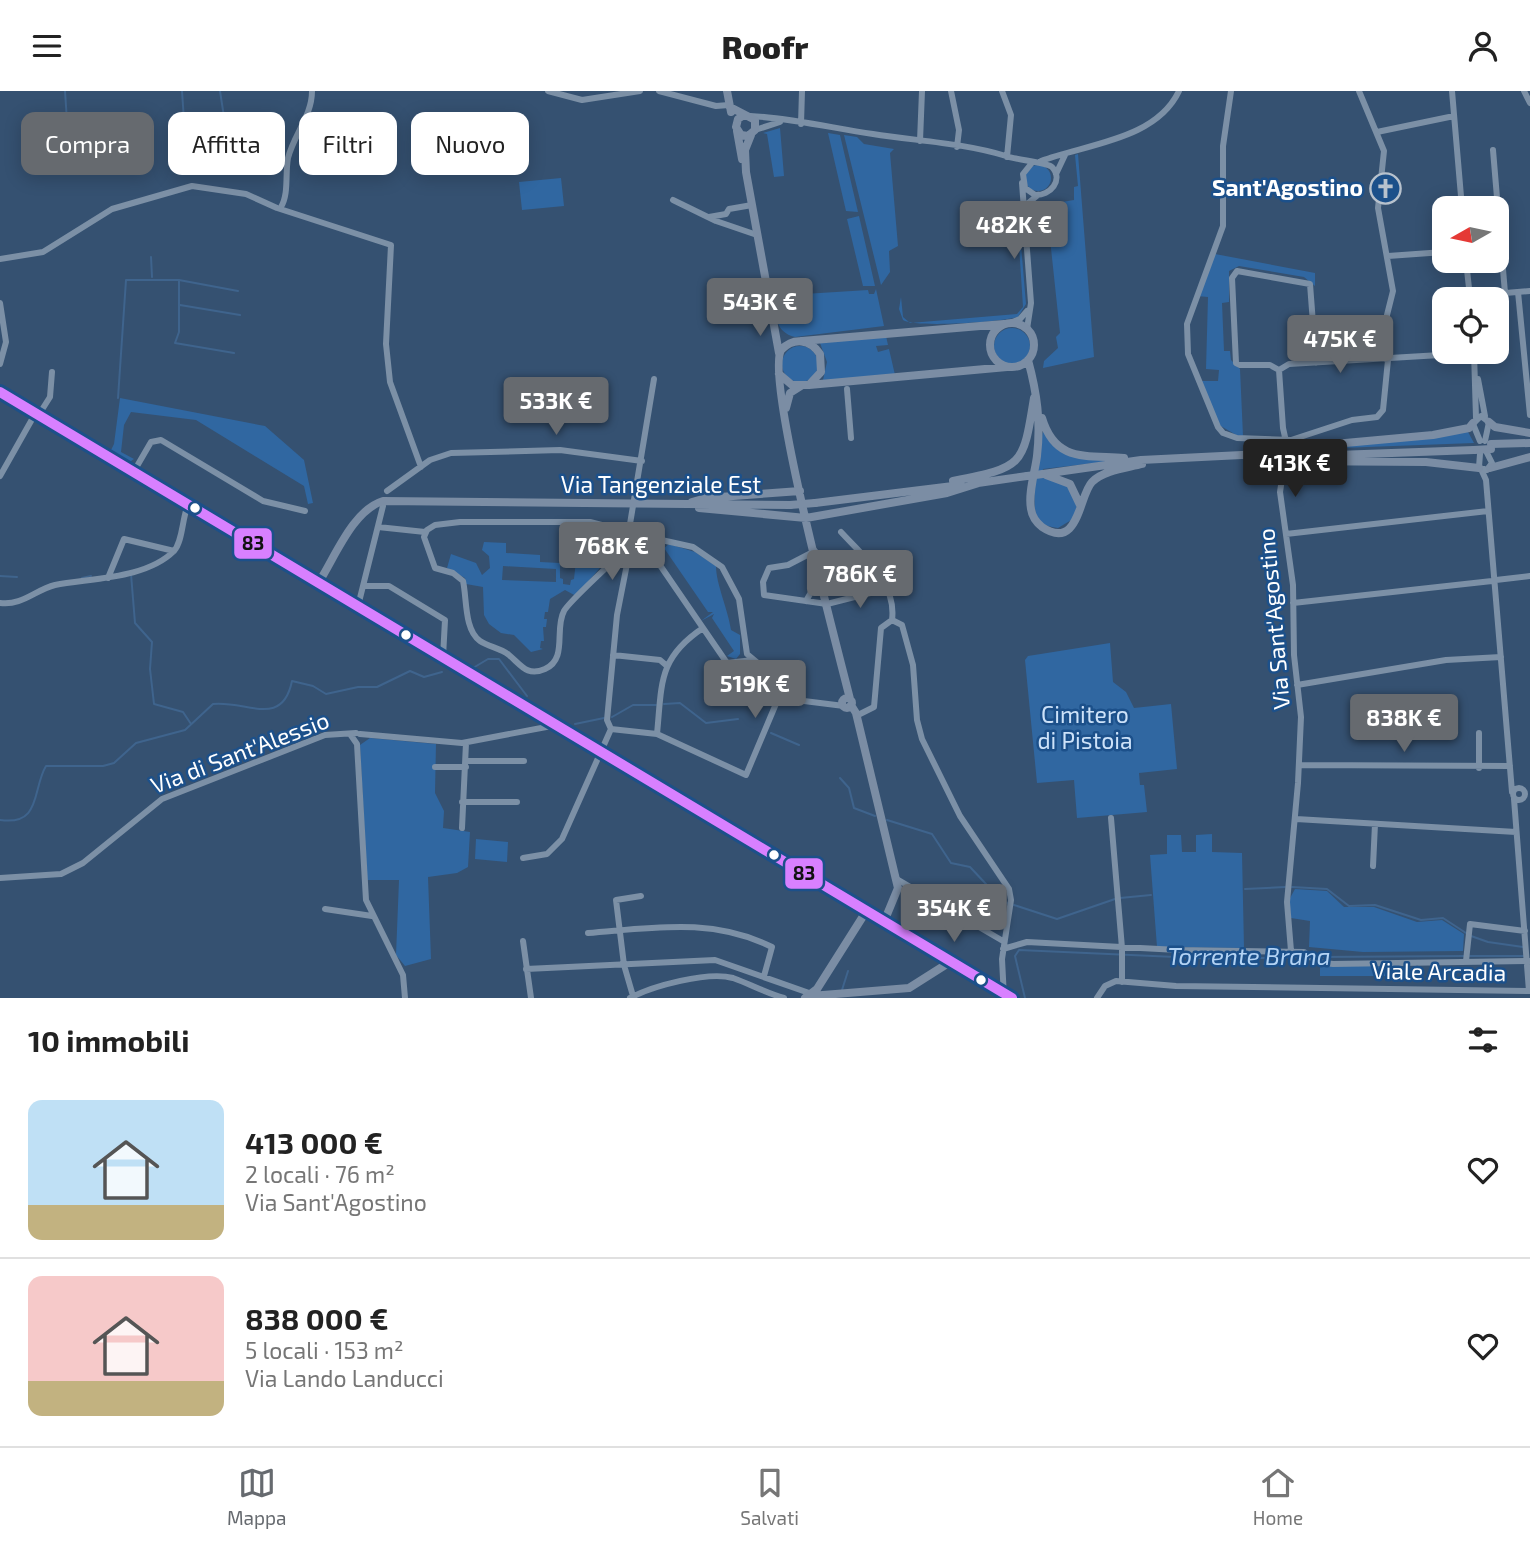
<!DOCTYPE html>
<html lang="it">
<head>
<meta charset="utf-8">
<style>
	:root { --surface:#fff; --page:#f2f2f2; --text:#222; --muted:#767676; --line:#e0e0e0; --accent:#666a6f }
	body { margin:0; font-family:"Exo 2",sans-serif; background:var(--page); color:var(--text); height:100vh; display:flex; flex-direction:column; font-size:26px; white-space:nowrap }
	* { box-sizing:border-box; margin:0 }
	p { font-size:23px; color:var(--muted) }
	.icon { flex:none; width:38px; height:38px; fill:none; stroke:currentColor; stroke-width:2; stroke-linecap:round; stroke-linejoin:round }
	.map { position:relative; height:907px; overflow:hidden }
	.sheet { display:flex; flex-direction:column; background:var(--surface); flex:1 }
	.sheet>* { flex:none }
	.banner { position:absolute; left:21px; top:21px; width:700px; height:63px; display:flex; gap:14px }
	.needle { width:46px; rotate:261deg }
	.buttons { position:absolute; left:1432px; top:105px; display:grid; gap:14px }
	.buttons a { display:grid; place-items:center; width:77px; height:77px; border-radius:14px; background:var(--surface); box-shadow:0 4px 18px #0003; font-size:35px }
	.price { position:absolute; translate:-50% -60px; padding:0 16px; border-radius:7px; background:var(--accent); color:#fff; font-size:23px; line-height:46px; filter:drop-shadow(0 2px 4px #0008) }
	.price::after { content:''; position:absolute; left:50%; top:42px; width:21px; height:16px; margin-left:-10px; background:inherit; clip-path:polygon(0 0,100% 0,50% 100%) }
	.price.selected { background:#222; color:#fff }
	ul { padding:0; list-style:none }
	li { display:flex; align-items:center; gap:21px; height:175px; padding:0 28px }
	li+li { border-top:2px solid var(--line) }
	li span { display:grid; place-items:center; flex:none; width:196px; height:140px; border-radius:14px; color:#555 }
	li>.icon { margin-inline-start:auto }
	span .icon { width:84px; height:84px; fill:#fffc; stroke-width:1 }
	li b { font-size:30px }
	h2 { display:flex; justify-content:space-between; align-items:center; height:84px; padding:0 28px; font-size:30px }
	.pill { padding:0 24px; border-radius:14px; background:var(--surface); box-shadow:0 4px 18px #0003; font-size:24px; line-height:63px }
	.pill.selected { background:var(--accent); color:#fff }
	header { display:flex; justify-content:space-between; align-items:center; height:91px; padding:0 28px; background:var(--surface); font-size:32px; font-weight:800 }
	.menu { display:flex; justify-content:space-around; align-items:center; height:98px; border-top:2px solid var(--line); background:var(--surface); font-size:19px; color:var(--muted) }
	.menu a { display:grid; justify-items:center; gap:4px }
	.menu .selected { color:var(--accent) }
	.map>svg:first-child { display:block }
	.green { fill:#3067a1; fill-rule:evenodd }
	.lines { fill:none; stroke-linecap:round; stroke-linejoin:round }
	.stream { stroke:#3f648d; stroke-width:2 }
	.minor { stroke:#7c90a6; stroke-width:6 }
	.major { stroke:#7b8da4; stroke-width:8 }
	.major-bridge { stroke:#7b8da4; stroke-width:8 }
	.bus-1-casing { stroke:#1c508a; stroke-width:16 }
	.bus-1 { stroke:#d880ff; stroke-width:10 }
	.bus-dot { fill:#fff; stroke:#1c508a; stroke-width:2.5 }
	.labels { text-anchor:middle; stroke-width:5; stroke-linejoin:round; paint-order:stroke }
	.poi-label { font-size:23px; font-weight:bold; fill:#fff; stroke:#1c508a; text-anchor:end }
	.street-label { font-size:23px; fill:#fff; stroke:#1c508a }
	.park-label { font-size:23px; fill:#cde2f9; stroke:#1c508a }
	.water-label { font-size:24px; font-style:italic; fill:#b3d3f4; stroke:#1c508a }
	.line-badge { stroke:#1c508a; stroke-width:2.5 }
	.pale-badge-label { font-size:19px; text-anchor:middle; font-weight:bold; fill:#111 }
</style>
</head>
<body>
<header><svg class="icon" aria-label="menu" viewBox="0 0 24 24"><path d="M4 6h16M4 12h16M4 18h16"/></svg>Roofr<svg class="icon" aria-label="person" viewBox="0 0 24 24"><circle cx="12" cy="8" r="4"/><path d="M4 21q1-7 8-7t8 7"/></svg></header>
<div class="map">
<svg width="1530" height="907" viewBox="0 0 1530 907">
	<rect width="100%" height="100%" fill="#355171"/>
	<!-- green -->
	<path class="green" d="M 780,37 L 784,85 L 774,86 L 767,43 L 763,42 Z
		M 828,42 L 840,44 L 858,121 L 846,120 Z
		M 844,44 L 857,46 L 864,53 L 894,58 L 890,62 L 898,155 L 889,160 L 890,181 L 881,194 Z
		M 1078,63 L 1094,266 L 1043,277 L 1044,270 L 1058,257 L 1056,246 L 1060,242 L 1048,129 L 1056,112 L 1074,109 L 1074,96 L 1078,95 L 1075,64 Z
		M1025 87a13 13 0 1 1 26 0a13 13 0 1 1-26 0Z
		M 561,87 L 564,115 L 522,119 L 519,91 Z
		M 859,125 L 875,195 L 863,195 L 847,128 Z
		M 1019,154 L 1021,154 L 1026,213 L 1018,226 C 1001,231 915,237 903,229 L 899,218 L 901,206 L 903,226 L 910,232 L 1017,223 L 1023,216 Z
		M 1215,163 L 1315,182 L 1315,195 L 1304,186 L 1239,175 L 1229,180 L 1229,211 L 1222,212 L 1224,260 L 1230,260 L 1231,269 L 1240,278 L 1243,345 L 1238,345 L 1219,334 L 1200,290 L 1218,290 L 1219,279 L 1206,278 L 1208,206 L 1197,205 Z
		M 793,193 L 804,203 L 868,199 L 869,203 L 874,203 L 876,198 L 884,235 L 795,246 C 775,241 776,225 773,208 L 795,204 Z
		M994 255a18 18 0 1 1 36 0a18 18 0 1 1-36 0Z
		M 886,245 L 888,254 L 876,255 L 878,261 L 889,258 L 895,284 L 823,289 L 827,271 L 820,252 Z
		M782 273a18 18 0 1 1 36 0a18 18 0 1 1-36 0Z
		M 120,307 L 265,335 L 304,369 L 313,412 L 308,413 L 304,395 L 196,329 L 131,321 L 124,334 L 121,361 L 134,368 L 128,372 L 109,363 L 114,353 Z
		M 1467,339 L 1474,352 L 1314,358 Z
		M 1043,340 L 1052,354 L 1112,370 L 1043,378 L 1042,387 L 1054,388 L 1067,393 L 1077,415 L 1073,428 L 1058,437 C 1050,436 1042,434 1038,428 C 1029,414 1040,357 1043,340 Z
		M 574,433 L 606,437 L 616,446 L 616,458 L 576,505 L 565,499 L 550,508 L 548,521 L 545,521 L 544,528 L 547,528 L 546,536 L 543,536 L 544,550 L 541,550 L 540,557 L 543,558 L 531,561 L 514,544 L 501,542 L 489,533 L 484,524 L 483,496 L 466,493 L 465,487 L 447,477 L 451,463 L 476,472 L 482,484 L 490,477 L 489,465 L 482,459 L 484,451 L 506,452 L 506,462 L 540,464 L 540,471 L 560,472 L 560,487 L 563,488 L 563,493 L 570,494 L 571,489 L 574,488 L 578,451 L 575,451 ZM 503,475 L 556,478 L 556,491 L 502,489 Z
		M 669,453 L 695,461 L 716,475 C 716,493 728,518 731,539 L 740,544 L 740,563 L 736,568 L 727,565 L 734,560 L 712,527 L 714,523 L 701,530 L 713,521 L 708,521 L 664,457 Z
		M 1110,552 L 1113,591 L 1126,601 L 1134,617 L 1171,613 L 1177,678 L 1139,682 L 1140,694 L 1144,694 L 1147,721 L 1077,727 L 1074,689 L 1037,692 L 1025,569 L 1028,565 Z
		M 370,647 L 436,653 L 435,702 L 444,720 L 443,737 L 470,741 L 468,776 L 457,782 L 428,786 L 431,868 L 405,875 L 396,864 L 399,789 L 367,789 L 360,654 Z
		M 1212,743 L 1212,761 L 1242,762 L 1244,857 L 1157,856 L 1150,764 L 1167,763 L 1167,744 L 1181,744 L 1182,761 L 1196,761 L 1196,744 Z
		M 476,748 L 508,751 L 507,771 L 475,768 Z
		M 1295,798 L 1327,800 L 1344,816 L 1374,816 L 1417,831 L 1442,829 L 1464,843 L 1463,860 L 1363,861 L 1309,856 L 1310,830 L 1291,827 L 1289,809 Z
		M 1320,873 L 1393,876 L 1394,885 L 1320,885 Z"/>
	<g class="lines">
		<!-- stream -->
		<path class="stream" d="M 65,0 L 68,45
			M 182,0 L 185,44
			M 220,0 L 229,58
			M 151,166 L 152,186
			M 179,190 L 179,241 L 175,252 L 234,262
			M 180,214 L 240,224
			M 118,307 L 126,189 L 179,189 L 238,200
			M 131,483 L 135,532 L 152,551 L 150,578 L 154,613 L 183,621 L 191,633
			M 0,485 L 17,486
			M 82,487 L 91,485
			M 473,577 L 488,568 L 499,568 L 527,605
			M 664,613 L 680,612 L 706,632 L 738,628
			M 612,626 L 633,614 L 656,614
			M 575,633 L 604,627
			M 771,642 L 799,654
			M 840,687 L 849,697 L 854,717 L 875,725
			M 0,729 C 42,735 32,698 46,675 L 103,675 L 114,672 L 136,652 L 185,639 L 213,613 C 246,609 282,638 292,590 L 313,595 L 326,603 L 358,596 L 377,596 L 410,580 L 424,586 L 442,581
			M 887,729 L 932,743 L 951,772 L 970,776 L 1001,809 L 1009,813
			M 1292,796 L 1327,798 L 1349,815 L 1375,814 L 1421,829 L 1443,827 L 1466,842
			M 1245,798 L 1285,796
			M 1120,807 L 1151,804
			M 1014,814 L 1057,828 L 1115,808
			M 1471,845 L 1488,851 L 1523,856
			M 1470,865 L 1524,865
			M 1316,866 L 1464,865
			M 842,899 L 848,880
			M 1025,907 L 1015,865 L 1019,859 L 1220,868 L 1307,866"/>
		<!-- minor -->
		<path class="minor" d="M 548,0 L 582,9 L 640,0
			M 659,0 L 716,15 L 729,14
			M 951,0 L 959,39 L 957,56
			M 1002,0 L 1011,24 L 1007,66
			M 1231,0 L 1223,55 L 1223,135 L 1187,233 L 1188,263 L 1218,336 L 1223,342 L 1237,347 L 1291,349 L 1352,329 L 1377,326 L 1383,319 L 1388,269
			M 1359,0 L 1384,60 L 1378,117 L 1393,200 L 1387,224 L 1387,269
			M 1452,0 L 1462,117
			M 1524,0 L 1530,12
			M 750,25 C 791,27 832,37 873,43 C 917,50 964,52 1006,65 C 1016,69 1047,71 1052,76 C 1064,89 1050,105 1035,104 L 1025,97 L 1023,83 L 1031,73
			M 801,33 L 802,0
			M 755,39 L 780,31
			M 1377,41 L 1454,25
			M 920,50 L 922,0
			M 1493,59 L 1505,202
			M 1041,70 C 1086,53 1156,49 1179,0
			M 1056,83 L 1065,64
			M 1022,92 L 1031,212 L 1027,238
			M 673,109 L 716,130 L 757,144
			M 281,116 C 289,103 285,83 288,67 C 294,43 312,25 312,0
			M 1024,123 L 1027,113 L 1038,104
			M 709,126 L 726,123 L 729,118 L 752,114
			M 1388,165 L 1444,161
			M 0,168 L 43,161 L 112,118 L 192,95 L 246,103 L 277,117 L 391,154 L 386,253 L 390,291 L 421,376
			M 1466,170 L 1470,206
			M 1518,201 L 1530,324
			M 1470,205 L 1530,200
			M 0,212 L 6,251 L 0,273
			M 1010,232 L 1020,228 L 1027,220
			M 1474,261 L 1476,327
			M 1279,279 L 1283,337 L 1287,355 L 1280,401 L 1293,494 L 1294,564 L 1301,626 L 1298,692 L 1287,811 L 1291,860
			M 1279,279 L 1270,274 L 1240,274 L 1236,272 L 1232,187 L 1237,180 L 1310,193 L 1316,272
			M 1279,279 L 1289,273 L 1474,262
			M 1478,288 L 1485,325
			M 847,298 L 851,347
			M 38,325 L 50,306 L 52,281
			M 1480,350 L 1473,333 L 1481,325 L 1489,331 L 1485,350
			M 1480,363 L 1479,376 L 1487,379 L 1492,372 L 1487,362
			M 1481,378 L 1486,389 L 1512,701
			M 133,382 L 151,351 L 161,349 L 263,410 L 305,420
			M 0,385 L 35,323
			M 387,400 L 430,369 L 451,362 L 560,359 L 642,370
			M 378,436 L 425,441
			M 614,438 L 624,455 L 629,457 L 639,452 L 638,442
			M 629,439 L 654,288
			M 625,440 L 590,431 L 460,431 L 435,434 L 427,439 L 424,446 L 435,477 L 453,482 L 463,490 C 467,507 464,539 480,550 C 489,556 501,557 509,564 C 521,574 527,586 545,578 C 568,568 554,538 564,520 C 568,512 621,462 629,457
			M 841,441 C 863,465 897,492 892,529
			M 1286,443 L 1488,420
			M 639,444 L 693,456 L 722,476 L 739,508 L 747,563 L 804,610 L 844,615
			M 635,457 L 653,464 L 727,572 L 753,569
			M 815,460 L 788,474 L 769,477 L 763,491 L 764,504 L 827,513 L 886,498
			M 108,487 L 124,448 L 174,460
			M 1496,489 L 1530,485
			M 319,491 L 867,819
			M 364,495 L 389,495 L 445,529 L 443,566
			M 806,510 L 814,496 L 822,492
			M 0,512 C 22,515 35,499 55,494 C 91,487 146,488 174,460 C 183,450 182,427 188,414
			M 1293,512 L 1492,490
			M 358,515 L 383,415
			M 892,529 L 902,534 L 913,574 L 917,629 L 922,648 L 960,725 L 1009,798 L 1011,809 L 1002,868 L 1004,907
			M 613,564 L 660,569 L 667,575
			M 1297,594 L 1446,569 L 1501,566
			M 856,625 L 874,616 L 881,537 L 892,529
			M 611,638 L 657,643 L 746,684 L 778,608 L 788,598
			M 611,638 L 607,629 L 617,524 L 628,468
			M 1479,642 L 1479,677
			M 350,643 L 357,653 L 366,809 L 403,884 L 405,907
			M 360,643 L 462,652 L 557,634
			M 657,643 C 662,592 658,567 703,537
			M 467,670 L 524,670
			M 1299,674 L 1510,675
			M 435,676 L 466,676
			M1513 703a6 6 0 1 1 12 0a6 6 0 1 1-12 0Z
			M 1514,708 L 1529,900
			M 462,711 L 517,711
			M 1111,727 L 1122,857 L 1122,891
			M 1296,728 L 1516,741
			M 462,737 L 466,652
			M 523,767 L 547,763 L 562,748 L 611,638
			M 1373,775 L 1375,733
			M 0,787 L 61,783 L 83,772 L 162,708 L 325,644 L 356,642
			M 895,787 L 1003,850
			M 325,818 L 372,825
			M 588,842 C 653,837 712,826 772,856 L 764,885
			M 523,850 L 531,907
			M 1003,858 L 1027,851 L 1178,859 L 1304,861 L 1317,871 L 1333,873 L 1530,870
			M 1466,870 L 1470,833 L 1525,840
			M 959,875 L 1012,907
			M 526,878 L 715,869 L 812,903
			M 633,905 L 624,874 L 616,809 L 641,805
			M 630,907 C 652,895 708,880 733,887 C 750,893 766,902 784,907
			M 1097,907 L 1105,895 L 1116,890 L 1176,895 L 1530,900"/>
		<!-- major -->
		<path class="major" d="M 727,0 L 731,21
			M 730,16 L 755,29 L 755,39 L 748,45 L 741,44 L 736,36 L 738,28 L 744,24
			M 737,40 L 742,68
			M 751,44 L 745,59 L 746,81 L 779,262
			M990 254a22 22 0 1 1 44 0a22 22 0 1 1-44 0Z
			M 802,250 L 1004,233
			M 1028,269 C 1037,302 1041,331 1037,365 C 1035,381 1028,402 1031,418 C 1032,425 1037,432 1042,436 C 1079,461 1079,404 1092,391 C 1104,379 1127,377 1142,373
			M 779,283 L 792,294 L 809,294 L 821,281 L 820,263 C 810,248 794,246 781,259 C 765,289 838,559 850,608
			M 809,294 L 1007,276
			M 0,301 L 319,491 C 335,466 353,419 383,410 L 790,414
			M 786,317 L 790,302 L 801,295
			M 1042,327 C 1055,371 1085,364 1124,367
			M 1489,331 L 1495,336 L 1530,342
			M 1491,353 L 1530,352
			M 1290,357 L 1433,344 L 1469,337 L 1473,332
			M 1309,365 L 1474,359
			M 1261,367 L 1279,370
			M 1287,370 L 1426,371 L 1479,377
			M 1490,377 L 1530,366
			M 1043,383 L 1141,369 L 1281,362
			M 1046,384 L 1070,393 L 1080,414
			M 953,390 C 1023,376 1023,376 1034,307
			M 978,392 L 1027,385
			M 692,411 L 706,407 L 800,400
			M 815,412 L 961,394
			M 699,417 L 806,427 L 947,402 L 982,391
			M842 612a5 5 0 1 1 10 0a5 5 0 1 1-10 0Z
			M 851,614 L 856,622 L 898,797 L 886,826
			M 811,905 L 909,897 L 950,871
			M 805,907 L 817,898 L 867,819 L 959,875"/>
		<!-- major-bridge -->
		<path class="major-bridge" d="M 1282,359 L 1290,357
			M 1474,359 L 1491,358
			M 1280,366 L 1288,366
			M 1027,385 L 1043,383
			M 790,414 L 815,412"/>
		<defs>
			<path id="bus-1" d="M 0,301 L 1012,907"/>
		</defs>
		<!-- bus-1 casing -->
		<use href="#bus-1" class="bus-1-casing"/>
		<!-- bus-1 -->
		<use href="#bus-1" class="bus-1"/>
	</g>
	<!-- icons -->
	<defs>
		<symbol id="church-ring" viewBox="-11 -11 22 22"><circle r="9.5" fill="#1c508a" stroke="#b8c2cd" stroke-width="1.5"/><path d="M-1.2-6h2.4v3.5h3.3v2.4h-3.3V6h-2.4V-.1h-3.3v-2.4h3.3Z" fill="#b8c2cd"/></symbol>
	</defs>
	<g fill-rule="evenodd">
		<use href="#church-ring" x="1368" y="80" width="35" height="35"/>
	</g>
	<!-- markers -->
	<g class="bus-dot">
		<circle cx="195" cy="417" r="6"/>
		<circle cx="406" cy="544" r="6"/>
		<circle cx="774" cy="764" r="6"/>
		<circle cx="981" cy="889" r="6"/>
	</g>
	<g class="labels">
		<!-- poi labels -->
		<g class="poi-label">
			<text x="1363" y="105">Sant'Agostino</text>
		</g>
		<!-- street labels -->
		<g class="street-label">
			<text x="661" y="402">Via Tangenziale Est</text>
			<text transform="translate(1274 528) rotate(-95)" y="8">Via Sant'Agostino</text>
			<text transform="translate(240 662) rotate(-21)" y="8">Via di Sant'Alessio</text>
			<text transform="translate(1439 881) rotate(1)" y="8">Viale Arcadia</text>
		</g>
		<!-- park labels -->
		<g class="park-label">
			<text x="1085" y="632">Cimitero<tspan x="1085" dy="26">di Pistoia</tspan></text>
		</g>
		<!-- water labels -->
		<g class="water-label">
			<text x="1249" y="874">Torrente Brana</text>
		</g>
	</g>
	<g class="line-badge">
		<rect x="233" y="436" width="40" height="33" rx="7" fill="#d880ff"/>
		<rect x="784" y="766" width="40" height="33" rx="7" fill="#d880ff"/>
	</g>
	<g class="pale-badge-label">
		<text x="253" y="459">83</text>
		<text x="804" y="789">83</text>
	</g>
</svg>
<div class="buttons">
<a><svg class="needle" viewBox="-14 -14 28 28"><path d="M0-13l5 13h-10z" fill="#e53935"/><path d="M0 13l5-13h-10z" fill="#767676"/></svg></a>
<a><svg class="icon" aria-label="locate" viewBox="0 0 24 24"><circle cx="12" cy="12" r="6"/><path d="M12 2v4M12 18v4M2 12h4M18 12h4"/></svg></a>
</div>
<b class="price" style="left:1014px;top:170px">482K €</b>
<b class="price" style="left:760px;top:247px">543K €</b>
<b class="price" style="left:1340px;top:284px">475K €</b>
<b class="price" style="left:556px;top:346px">533K €</b>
<b class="price selected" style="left:1295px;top:408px">413K €</b>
<b class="price" style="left:612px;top:491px">768K €</b>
<b class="price" style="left:860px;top:519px">786K €</b>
<b class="price" style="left:755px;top:629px">519K €</b>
<b class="price" style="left:1404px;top:663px">838K €</b>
<b class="price" style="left:954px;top:853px">354K €</b>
<div class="banner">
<a class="pill selected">Compra</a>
<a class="pill">Affitta</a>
<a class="pill">Filtri</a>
<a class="pill">Nuovo</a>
</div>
</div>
<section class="sheet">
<h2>10 immobili<svg class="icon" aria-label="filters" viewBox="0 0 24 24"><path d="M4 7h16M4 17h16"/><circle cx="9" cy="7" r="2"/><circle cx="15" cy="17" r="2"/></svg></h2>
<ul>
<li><span style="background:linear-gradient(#bfe0f5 75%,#c2b280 0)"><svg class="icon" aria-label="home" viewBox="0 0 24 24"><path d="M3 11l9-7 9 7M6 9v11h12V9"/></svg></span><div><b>413 000 €</b><p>2 locali · 76 m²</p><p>Via Sant'Agostino</p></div><svg class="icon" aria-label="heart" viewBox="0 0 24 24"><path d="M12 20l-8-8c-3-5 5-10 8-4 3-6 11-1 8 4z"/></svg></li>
<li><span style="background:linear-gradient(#f6c9c9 75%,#c2b280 0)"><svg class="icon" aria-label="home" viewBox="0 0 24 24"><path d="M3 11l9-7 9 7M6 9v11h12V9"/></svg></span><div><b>838 000 €</b><p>5 locali · 153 m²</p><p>Via Lando Landucci</p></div><svg class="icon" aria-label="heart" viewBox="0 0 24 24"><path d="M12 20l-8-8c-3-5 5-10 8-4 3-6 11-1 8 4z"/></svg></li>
</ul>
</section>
<nav class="menu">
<a class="selected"><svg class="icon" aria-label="map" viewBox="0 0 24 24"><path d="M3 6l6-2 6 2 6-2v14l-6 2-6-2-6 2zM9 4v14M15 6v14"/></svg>Mappa</a>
<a><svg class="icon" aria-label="saved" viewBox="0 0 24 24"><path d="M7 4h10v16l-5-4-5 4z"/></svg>Salvati</a>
<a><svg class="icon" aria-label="home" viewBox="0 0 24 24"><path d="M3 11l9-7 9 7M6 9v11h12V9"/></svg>Home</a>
</nav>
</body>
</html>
